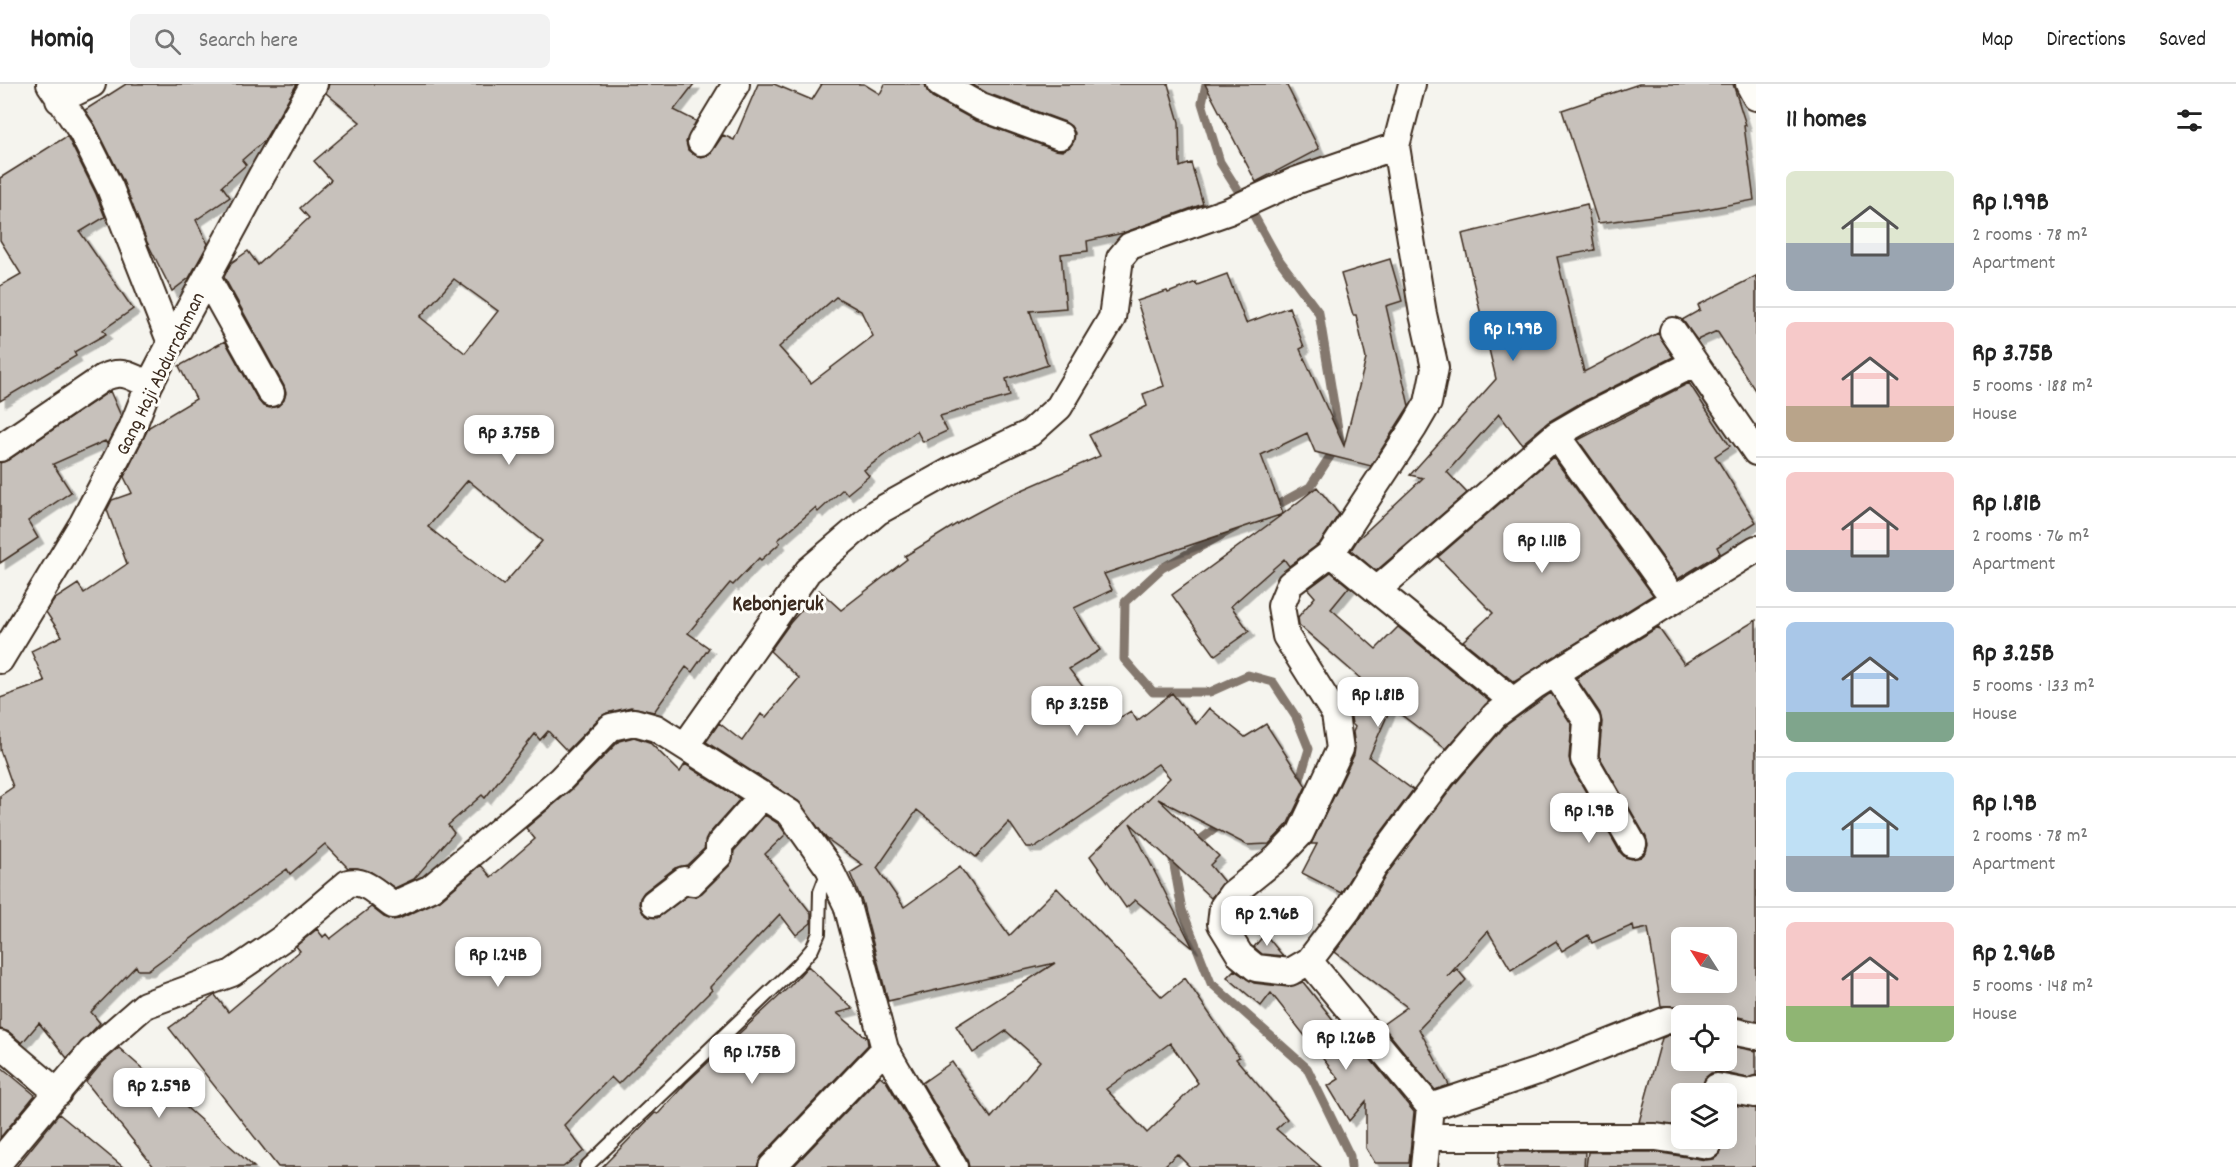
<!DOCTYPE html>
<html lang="en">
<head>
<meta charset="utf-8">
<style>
	:root { --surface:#fff; --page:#f2f2f2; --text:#222; --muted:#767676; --line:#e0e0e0; --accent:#1f6fb2 }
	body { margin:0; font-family:Dekko,sans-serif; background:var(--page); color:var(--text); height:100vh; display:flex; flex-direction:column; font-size:22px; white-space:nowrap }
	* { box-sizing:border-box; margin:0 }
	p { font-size:20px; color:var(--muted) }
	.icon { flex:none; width:33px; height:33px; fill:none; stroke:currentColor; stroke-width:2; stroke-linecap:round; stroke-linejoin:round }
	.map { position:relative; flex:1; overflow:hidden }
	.drawer { display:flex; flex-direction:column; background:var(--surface); width:480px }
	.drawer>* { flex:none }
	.needle { width:39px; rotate:306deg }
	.fabs { position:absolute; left:1671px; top:843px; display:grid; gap:12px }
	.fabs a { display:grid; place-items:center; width:66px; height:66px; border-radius:9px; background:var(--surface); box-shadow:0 3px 15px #0003; font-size:30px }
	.price { position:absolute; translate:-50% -51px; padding:0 14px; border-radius:12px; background:#fff; color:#222; font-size:20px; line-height:39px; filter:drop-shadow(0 2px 3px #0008) }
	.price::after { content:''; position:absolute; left:50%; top:36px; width:18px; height:14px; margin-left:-9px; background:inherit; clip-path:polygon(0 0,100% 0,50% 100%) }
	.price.current { background:var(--accent); color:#fff }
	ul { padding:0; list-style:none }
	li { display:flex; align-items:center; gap:18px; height:150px; padding:0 30px }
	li+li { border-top:2px solid var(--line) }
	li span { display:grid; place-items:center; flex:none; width:168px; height:120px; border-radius:9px; color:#555 }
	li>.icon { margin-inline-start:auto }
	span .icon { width:72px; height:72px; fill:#fffc; stroke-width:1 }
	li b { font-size:26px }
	h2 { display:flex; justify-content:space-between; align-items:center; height:72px; padding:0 30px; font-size:26px }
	header { display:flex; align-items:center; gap:36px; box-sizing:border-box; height:84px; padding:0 30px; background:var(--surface); border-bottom:2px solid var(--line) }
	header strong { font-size:28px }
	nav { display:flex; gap:33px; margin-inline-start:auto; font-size:21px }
	.search { width:420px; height:54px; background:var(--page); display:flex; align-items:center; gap:15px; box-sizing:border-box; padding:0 21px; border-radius:9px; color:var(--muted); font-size:22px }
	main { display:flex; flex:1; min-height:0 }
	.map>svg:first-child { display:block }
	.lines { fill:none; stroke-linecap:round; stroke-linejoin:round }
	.stream { stroke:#84786e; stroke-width:9 }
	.building { fill:#c7c1bb; stroke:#3b2a1e; stroke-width:1.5; fill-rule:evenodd; filter:url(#shadow) }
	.service-casing { stroke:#3b2a1e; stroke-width:16 }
	.minor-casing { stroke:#3b2a1e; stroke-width:30 }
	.service { stroke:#fdfcf7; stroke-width:12 }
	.minor { stroke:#fdfcf7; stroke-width:26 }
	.labels { text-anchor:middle; stroke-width:6; stroke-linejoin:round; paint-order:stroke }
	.street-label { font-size:20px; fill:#3b2a1e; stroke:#fdfcf7 }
	.quarter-label { font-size:22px; font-weight:bold; fill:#3b2a1e; stroke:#fdfcf7 }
</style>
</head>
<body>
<header>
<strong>Homiq</strong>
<div class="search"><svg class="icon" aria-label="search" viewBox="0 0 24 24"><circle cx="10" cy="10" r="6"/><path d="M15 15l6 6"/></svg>Search here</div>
<nav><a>Map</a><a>Directions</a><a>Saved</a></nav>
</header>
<main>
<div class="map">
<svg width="1756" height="1083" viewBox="0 0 1756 1083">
	<defs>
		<filter id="shadow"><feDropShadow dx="5.5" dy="5.5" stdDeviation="0" flood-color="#0004"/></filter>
	</defs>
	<rect width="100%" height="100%" fill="#f5f4ee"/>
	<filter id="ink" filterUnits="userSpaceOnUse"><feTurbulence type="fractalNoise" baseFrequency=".0167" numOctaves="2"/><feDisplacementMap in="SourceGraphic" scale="12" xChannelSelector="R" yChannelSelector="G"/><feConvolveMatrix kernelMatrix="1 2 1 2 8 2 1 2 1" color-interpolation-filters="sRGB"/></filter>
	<g filter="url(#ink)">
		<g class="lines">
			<!-- stream -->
			<path class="stream" d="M 1206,0 L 1202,19 L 1220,78 L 1253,130 L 1277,173 L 1319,229 L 1340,357 L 1310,403 L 1270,425
				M 1236,443 L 1162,484 L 1125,518 L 1124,575 L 1153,608 L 1210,608 L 1248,591 L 1273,598 L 1296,633 L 1309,665 L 1297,705
				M 1192,762 L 1224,738
				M 1180,771 L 1173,776 L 1182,826 L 1211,899 L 1307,984 L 1350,1072 L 1351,1083"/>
		</g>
		<!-- building -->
		<path class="building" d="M 126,0 L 297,0 L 264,57 L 242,76 L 246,81 L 222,102 L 230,113 L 196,136 L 208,160 L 189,194 L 172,207 L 147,158 L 123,97 L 95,41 L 85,26 Z
			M 329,0 L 694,0 L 674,26 L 696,37 L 686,58 L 688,66 L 693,70 L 701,73 L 709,71 L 713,66 L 723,51 L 734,56 L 758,0 L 774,0 L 812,16 L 822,0 L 864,0 L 880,10 L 885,0 L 925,0 L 927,7 L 932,13 L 974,36 L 1055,66 L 1062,67 L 1070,63 L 1074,57 L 1075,49 L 1071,42 L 1065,38 L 987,9 L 971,0 L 1168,0 L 1179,38 L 1180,83 L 1191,79 L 1203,120 L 1123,149 L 1087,157 L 1088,167 L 1061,170 L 1066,224 L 1030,227 L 1048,281 L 1006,295 L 1010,312 L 940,332 L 947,347 L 923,358 L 917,347 L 864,386 L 869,392 L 847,410 L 843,405 L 818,428 L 815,424 L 778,456 L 780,459 L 761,476 L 759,474 L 733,501 L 730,499 L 688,549 L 709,564 L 692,588 L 686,583 L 654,628 L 631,623 L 607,629 L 600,633 L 567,667 L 548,647 L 540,656 L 535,650 L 485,714 L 482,711 L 448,741 L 454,749 L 414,795 L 395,804 L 371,788 L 357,784 L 348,784 L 325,760 L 290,790 L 287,785 L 148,886 L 138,886 L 136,882 L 91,928 L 100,939 L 67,974 L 39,939 L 22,959 L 9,948 L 0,945 L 0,712 L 13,703 L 0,666 L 0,614 L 45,598 L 31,567 L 62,552 L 46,528 L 55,515 L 78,500 L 84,509 L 127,480 L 107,426 L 112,416 L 132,409 L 124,393 L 149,343 L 196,315 L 179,282 L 225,257 L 258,316 L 263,322 L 270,324 L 278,322 L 284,316 L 286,309 L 284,302 L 224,193 L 231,179 L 248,167 L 258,181 L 309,134 L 300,124 L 331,96 L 314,77 L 360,38 L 326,9 ZM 454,195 L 498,227 L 465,269 L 420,233 ZM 836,213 L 861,227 L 873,252 L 811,299 L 779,263 ZM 468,396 L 542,457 L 503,501 L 428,443 Z
			M 1205,0 L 1286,0 L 1319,65 L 1256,98 Z
			M 1639,0 L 1733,0 L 1746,41 L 1744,42 L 1754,116 L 1701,126 L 1598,139 L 1562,26 Z
			M 67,52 L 96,110 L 105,133 L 80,148 L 133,225 L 103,246 L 106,250 L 74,268 L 76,272 L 0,317 L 0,202 L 21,190 L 0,156 L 0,94 Z
			M 1587,120 L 1595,166 L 1557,173 L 1584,288 L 1658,249 L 1673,273 L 1579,320 L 1548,338 L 1522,360 L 1499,330 L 1447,388 L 1467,409 L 1376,487 L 1351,466 L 1358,455 L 1423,394 L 1410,391 L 1496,295 L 1462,150 Z
			M 1390,175 L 1402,217 L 1386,222 L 1409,322 L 1371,382 L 1315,368 L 1307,349 L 1261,371 L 1283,430 L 1317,403 L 1339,430 L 1320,459 L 1289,482 L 1284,475 L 1231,522 L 1249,547 L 1215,571 L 1172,511 L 1283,430 L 1104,490 L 1112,506 L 1074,524 L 1100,566 L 1069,585 L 1111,639 L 1131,627 L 1137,637 L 1172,609 L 1196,640 L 1209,624 L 1245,653 L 1266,640 L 1306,702 L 1287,741 L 1269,760 L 1247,761 L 1158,715 L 1219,772 L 1210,781 L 1224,798 L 1211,814 L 1130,739 L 1193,864 L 1135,816 L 1126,824 L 1090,772 L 1170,694 L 1158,680 L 1036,763 L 1026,763 L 1009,738 L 976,773 L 917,726 L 877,784 L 904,823 L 960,783 L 1009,852 L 1057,804 L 1162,913 L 1185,894 L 1239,973 L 1236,975 L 1287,1035 L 1276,1045 L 1321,1083 L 1190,1083 L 1177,1070 L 1163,1083 L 969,1083 L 967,1075 L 922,999 L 952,978 L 991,1034 L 1040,977 L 1006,947 L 973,969 L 956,942 L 1055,879 L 888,917 L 862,817 L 850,789 L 863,781 L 826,754 L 798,717 L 706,658 L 719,639 L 742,657 L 761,630 L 766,633 L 799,594 L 770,567 L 790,539 L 819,506 L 841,526 L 907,475 L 905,472 L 963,436 L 1006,413 L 1100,372 L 1089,351 L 1147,322 L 1143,310 L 1164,302 L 1137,217 L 1167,207 L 1168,209 L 1196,198 L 1197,201 L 1227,190 L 1246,239 L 1289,223 L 1304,263 L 1300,265 L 1344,362 L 1366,275 L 1356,231 L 1353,231 L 1341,190 ZM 1170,959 L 1198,999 L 1147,1049 L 1106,1005 Z
			M 1756,192 L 1756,308 L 1717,247 L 1697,256 L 1682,236 L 1700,226 L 1698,221 Z
			M 1689,299 L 1730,362 L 1715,372 L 1756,438 L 1717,463 L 1720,469 L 1678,495 L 1578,356 Z
			M 110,307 L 121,332 L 107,360 L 105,357 L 53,380 L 71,408 L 28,437 L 38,454 L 0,479 L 0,379 L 8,376 Z
			M 1553,373 L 1653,511 L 1514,598 L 1463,557 L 1493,529 L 1438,473 Z
			M 1331,488 L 1349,503 L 1331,525 L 1376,565 L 1398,543 L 1489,617 L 1446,665 L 1391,623 L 1369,673 L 1413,706 L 1362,774 L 1341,809 L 1302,789 L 1317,760 L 1311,760 L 1354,671 L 1355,664 L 1353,648 L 1355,643 L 1352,640 L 1350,627 L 1344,615 L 1360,594 L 1299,541 L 1298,533 L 1315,513 L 1308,505 Z
			M 1756,536 L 1756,937 L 1729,931 L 1696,932 L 1691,925 L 1684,922 L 1661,922 L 1648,844 L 1634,847 L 1633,841 L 1592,859 L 1588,851 L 1562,867 L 1556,857 L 1511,886 L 1488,847 L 1447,893 L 1457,885 L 1466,896 L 1419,945 L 1449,1001 L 1435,1006 L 1382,941 L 1407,923 L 1335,868 L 1360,835 L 1386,791 L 1454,701 L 1505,642 L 1551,609 L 1572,641 L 1569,674 L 1571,682 L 1620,768 L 1625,773 L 1632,775 L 1641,773 L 1646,768 L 1648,761 L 1646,753 L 1599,672 L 1602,638 L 1600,629 L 1576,594 L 1658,543 L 1684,580 ZM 1682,854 L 1726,854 L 1726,898 L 1682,898 Z
			M 634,653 L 649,658 L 680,688 L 685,680 L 740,715 L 708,751 L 704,765 L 687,781 L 675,784 L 644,808 L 640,814 L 639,820 L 643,829 L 649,833 L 657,834 L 687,812 L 695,813 L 702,809 L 730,781 L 733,776 L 734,767 L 765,731 L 779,740 L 786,750 L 765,770 L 811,829 L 811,839 L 796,851 L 780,830 L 710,903 L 712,906 L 618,1000 L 611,993 L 564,1041 L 584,1067 L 563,1083 L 278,1083 L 169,944 L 215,911 L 228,928 L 300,867 L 296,862 L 317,845 L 323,853 L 326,850 L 330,855 L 371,823 L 384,833 L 392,836 L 399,835 L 440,816 L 481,781 L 491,793 L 535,755 L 526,744 L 571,706 L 619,657 Z
			M 1265,850 L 1283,872 L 1262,870 L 1254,863 Z
			M 808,882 L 853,925 L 837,929 L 867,954 L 868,961 L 761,1073 L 757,1083 L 602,1083 L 655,1029 L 658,1030 L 686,999 L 789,903 Z
			M 1234,886 L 1254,899 L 1288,903 L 1303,898 L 1354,962 L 1358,960 L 1414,1028 L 1409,1079 L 1375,1079 L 1366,1064 L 1366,1017 L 1349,1037 L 1328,1002 L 1339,995 L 1271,909 L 1261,922 L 1227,893 Z
			M 1669,951 L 1682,952 L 1682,976 L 1726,976 L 1726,961 L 1756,967 L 1756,991 L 1748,994 L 1720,988 L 1711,989 L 1705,994 L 1701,1010 L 1682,1010 L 1682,1042 L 1639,1038 L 1662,954 Z
			M 119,964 L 254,1083 L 154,1083 L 86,998 L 102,979 Z
			M 0,980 L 0,982 L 35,1011 L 0,1054 Z
			M 880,992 L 886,997 L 937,1083 L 793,1083 Z
			M 1726,1020 L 1756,1024 L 1756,1083 L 1586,1083 L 1588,1068 L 1655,1068 L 1706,1076 L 1714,1075 L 1720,1070 L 1724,1054 L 1726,1054 Z
			M 59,1030 L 123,1083 L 16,1083 Z
			M 1499,1068 L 1585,1068 L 1584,1083 L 1498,1083 Z"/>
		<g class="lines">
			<defs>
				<path id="service" d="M 586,1083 L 799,880 L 812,865 L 819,849 L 820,808 L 828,787"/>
				<path id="minor" d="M 50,0 L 82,48 L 110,104 L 171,259
					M 940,0 L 981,23 L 1060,52
					M 1412,0 L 1396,62 L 1423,230 L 1435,284 L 1428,319 L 1414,343 L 1331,469 L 1290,500 L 1281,522 L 1286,552 L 1335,630 L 1340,665 L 1300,750 L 1277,774 L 1232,810 L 1223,823 L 1221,840 L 1240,871 L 1256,884 L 1290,888 L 1309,877 L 1347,827 L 1374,783 L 1442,692 L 1495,631 L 1534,602 L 1756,465
					M 1749,0 L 1756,13
					M 59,16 L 92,0
					M 701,58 L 736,0
					M 207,194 L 271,309
					M 1673,247 L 1756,368
					M 1556,351 L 1674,515
					M 0,364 L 103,294 C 123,285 131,292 149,301
					M 1331,469 L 1513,617
					M 1377,506 L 1556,351 L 1587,333 L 1695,279
					M 0,576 L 83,439 L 131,347 L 149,301 L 171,259 L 262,91 L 314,0
					M 1555,589 L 1587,637 L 1584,675 L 1633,760
					M 685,662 L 808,487 L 877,428 L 949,388 L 1030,349 L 1059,323 L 1112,234 L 1120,174 L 1130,162 L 1229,127 L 1295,97 L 1396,62
					M 654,819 L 684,796 L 692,798 L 719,771 L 719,761 L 763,711
					M 1309,877 L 1430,1023 L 1424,1083
					M 1726,946 L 1756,952
					M 0,960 L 58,1009
					M 1716,1010 L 1717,1003 L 1754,1010 L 1756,1006
					M 1430,1023 L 1538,987 L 1667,936 L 1682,937
					M 1427,1053 L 1656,1053 L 1708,1061 L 1709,1054
					M 0,1077 L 91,968 L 145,921 L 232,889 L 283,854 L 348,799 C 365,795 379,811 393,821 L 431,804 L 560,696 L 611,643 L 634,638 L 656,644 L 790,729 L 829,784 L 847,821 L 885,965 L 954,1083
					M 772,1083 L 885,965"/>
			</defs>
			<!-- service casing -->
			<use href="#service" class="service-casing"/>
			<!-- minor casing -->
			<use href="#minor" class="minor-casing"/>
			<!-- service -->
			<use href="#service" class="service"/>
			<!-- minor -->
			<use href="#minor" class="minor"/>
		</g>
	</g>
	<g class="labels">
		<!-- street labels -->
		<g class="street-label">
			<text transform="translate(159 289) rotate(-64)" y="7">Gang Haji Abdurrahman</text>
		</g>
		<!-- quarter labels -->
		<g class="quarter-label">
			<text x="778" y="526">Kebonjeruk</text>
		</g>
	</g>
</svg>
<div class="fabs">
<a><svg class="needle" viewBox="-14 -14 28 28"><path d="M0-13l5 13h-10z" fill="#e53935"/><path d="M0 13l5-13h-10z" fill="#767676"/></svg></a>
<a><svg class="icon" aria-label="locate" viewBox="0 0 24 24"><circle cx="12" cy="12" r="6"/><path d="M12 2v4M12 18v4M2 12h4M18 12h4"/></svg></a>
<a><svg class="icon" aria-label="layers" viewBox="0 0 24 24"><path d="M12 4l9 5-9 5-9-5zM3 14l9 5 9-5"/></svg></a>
</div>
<b class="price current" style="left:1513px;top:278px">Rp 1.99B</b>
<b class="price" style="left:509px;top:382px">Rp 3.75B</b>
<b class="price" style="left:1542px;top:490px">Rp 1.11B</b>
<b class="price" style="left:1378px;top:644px">Rp 1.81B</b>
<b class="price" style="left:1077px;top:653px">Rp 3.25B</b>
<b class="price" style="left:1589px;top:760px">Rp 1.9B</b>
<b class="price" style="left:1267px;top:863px">Rp 2.96B</b>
<b class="price" style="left:498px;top:904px">Rp 1.24B</b>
<b class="price" style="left:1346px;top:987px">Rp 1.26B</b>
<b class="price" style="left:752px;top:1001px">Rp 1.75B</b>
<b class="price" style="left:159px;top:1035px">Rp 2.59B</b>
</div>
<section class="drawer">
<h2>11 homes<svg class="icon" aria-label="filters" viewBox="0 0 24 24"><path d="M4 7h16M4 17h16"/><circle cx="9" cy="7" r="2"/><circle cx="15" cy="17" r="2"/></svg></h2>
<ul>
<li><span style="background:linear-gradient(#dfe7d0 60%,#9aa5b1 0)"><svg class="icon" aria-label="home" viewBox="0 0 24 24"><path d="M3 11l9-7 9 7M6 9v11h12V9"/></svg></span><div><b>Rp 1.99B</b><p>2 rooms · 78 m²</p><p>Apartment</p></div></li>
<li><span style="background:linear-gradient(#f6c9c9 70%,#b9a48a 0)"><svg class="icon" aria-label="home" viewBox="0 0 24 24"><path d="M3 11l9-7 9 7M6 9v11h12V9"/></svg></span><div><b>Rp 3.75B</b><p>5 rooms · 188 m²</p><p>House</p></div></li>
<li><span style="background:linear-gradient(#f6c9c9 65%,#9aa5b1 0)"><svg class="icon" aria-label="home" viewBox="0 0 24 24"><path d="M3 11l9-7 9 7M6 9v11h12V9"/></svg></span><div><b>Rp 1.81B</b><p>2 rooms · 76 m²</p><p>Apartment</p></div></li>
<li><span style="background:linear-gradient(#a9c7e8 75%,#7fa58c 0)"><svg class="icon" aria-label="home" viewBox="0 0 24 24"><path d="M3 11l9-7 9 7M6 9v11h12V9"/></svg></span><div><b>Rp 3.25B</b><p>5 rooms · 133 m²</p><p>House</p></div></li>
<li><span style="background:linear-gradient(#bfe0f5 70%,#9aa5b1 0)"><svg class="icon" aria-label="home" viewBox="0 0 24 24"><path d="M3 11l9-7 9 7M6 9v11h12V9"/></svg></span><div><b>Rp 1.9B</b><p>2 rooms · 78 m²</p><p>Apartment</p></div></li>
<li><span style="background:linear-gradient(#f6c9c9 70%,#8fb573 0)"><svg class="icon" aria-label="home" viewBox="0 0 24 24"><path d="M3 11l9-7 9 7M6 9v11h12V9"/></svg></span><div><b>Rp 2.96B</b><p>5 rooms · 148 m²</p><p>House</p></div></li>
</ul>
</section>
</main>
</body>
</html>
